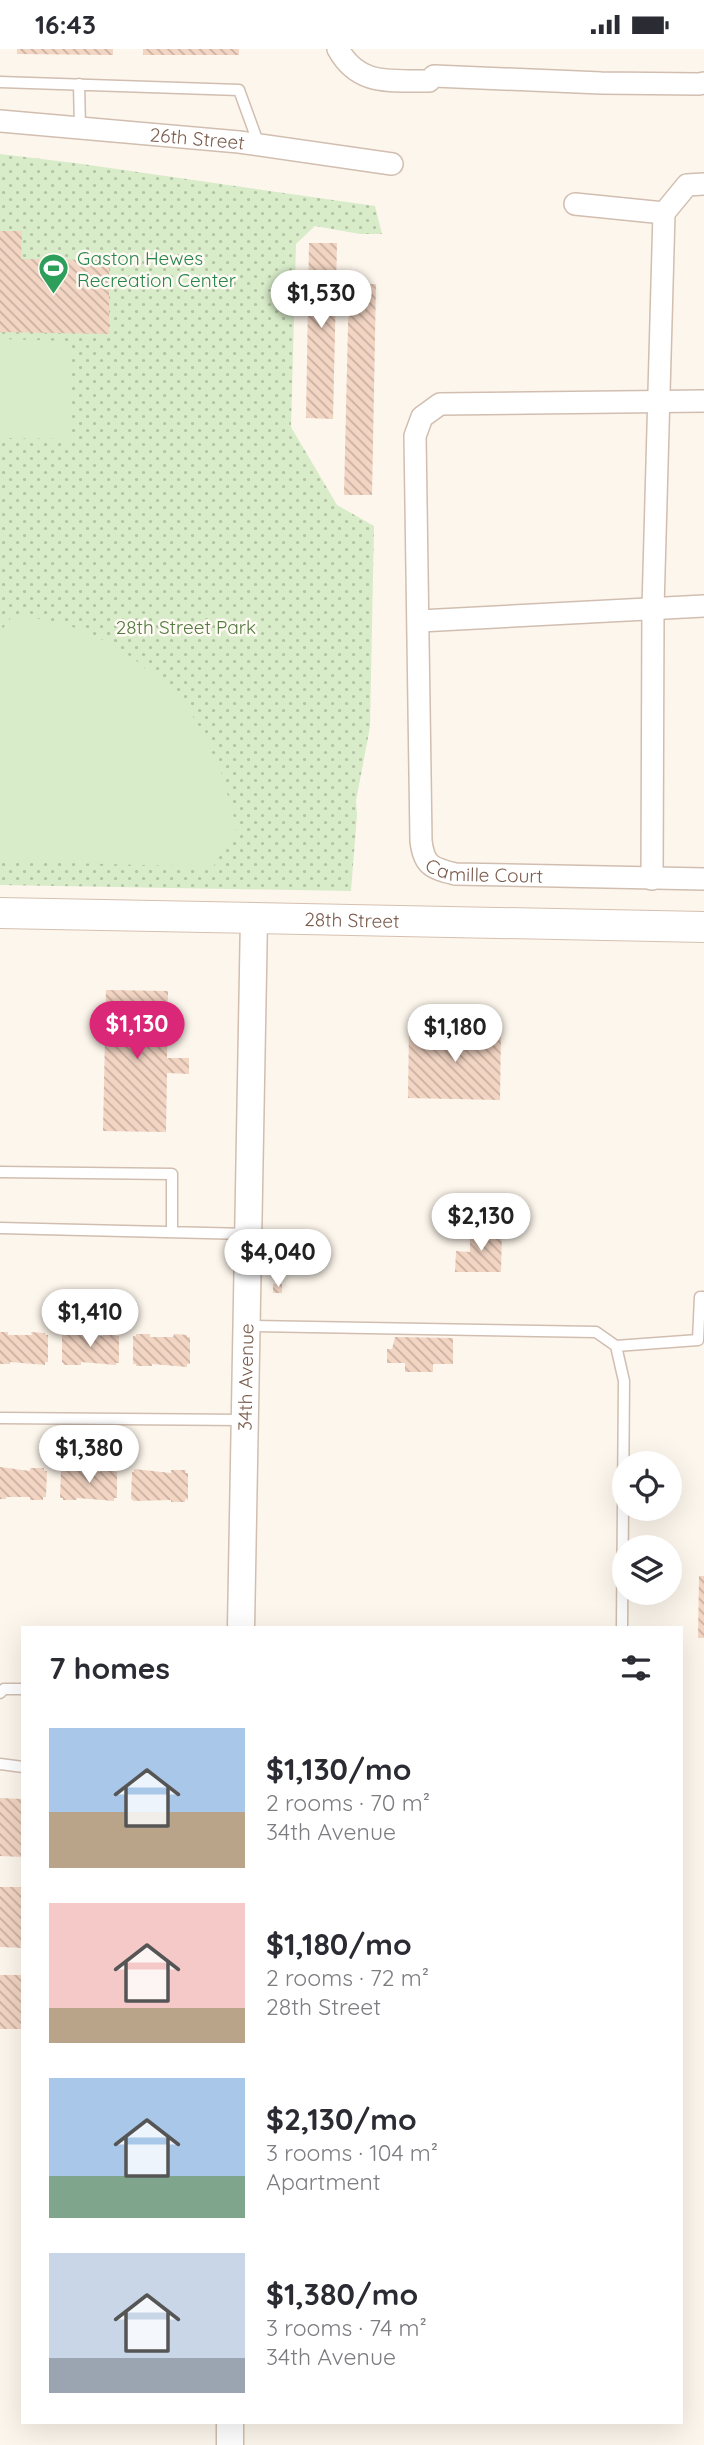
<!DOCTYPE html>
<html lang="en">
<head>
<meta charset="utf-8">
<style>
	:root { --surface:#fff; --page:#f2f2f3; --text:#2b2b33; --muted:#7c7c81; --accent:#db2777 }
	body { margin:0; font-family:Quicksand,sans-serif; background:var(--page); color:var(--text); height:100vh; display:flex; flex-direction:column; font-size:26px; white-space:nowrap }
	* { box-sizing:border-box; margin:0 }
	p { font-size:23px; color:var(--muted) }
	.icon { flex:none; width:38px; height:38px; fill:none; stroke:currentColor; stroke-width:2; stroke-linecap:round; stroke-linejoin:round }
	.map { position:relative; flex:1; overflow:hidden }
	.sheet { position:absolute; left:21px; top:1577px; width:662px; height:798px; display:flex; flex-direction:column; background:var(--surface); border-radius:0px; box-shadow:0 7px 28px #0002 }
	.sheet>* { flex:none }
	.buttons { position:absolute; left:612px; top:1402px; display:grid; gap:14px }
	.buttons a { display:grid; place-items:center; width:70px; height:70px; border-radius:50%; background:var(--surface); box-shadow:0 7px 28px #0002; font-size:35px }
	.price { position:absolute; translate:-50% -60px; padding:0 16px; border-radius:24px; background:#fff; color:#222; font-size:23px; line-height:46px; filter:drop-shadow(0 2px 4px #0008) }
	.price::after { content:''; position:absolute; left:50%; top:42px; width:21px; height:16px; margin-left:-10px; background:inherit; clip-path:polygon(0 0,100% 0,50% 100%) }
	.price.active { background:var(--accent); color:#fff }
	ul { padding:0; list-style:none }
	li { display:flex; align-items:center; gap:21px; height:175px; padding:0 28px }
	li span { display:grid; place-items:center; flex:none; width:196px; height:140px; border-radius:0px; color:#555 }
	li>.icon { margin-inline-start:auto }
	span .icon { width:84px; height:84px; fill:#fffc; stroke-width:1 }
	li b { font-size:30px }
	h2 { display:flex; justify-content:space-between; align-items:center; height:84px; padding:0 28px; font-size:30px }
	.status { display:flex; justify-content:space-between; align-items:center; height:49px; padding:0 35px; background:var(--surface); direction:ltr }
	.status svg { height:19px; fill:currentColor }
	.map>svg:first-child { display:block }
	.park { fill:url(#park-dots) }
	.pitch { fill:#d8ecc9 }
	.building { fill:url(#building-back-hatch) }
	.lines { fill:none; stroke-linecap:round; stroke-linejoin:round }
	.service-casing { stroke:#d1beb0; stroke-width:13 }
	.minor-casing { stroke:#d1beb0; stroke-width:24 }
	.tertiary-casing { stroke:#d1beb0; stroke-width:29 }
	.secondary-casing { stroke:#d6c0b0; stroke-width:32 }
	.service { stroke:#fff; stroke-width:10 }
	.minor { stroke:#fff; stroke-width:21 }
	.tertiary { stroke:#fff; stroke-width:26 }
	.secondary { stroke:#fff; stroke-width:30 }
	.labels { text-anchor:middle; stroke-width:5; stroke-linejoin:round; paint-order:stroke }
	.street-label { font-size:19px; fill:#7a5c4d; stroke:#fffaf3 }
	.leisure-label { font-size:19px; fill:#27864d; stroke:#fffaf3; text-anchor:start }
	.park-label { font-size:19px; fill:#537a41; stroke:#fffaf3 }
</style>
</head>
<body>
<div class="status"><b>16:43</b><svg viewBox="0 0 49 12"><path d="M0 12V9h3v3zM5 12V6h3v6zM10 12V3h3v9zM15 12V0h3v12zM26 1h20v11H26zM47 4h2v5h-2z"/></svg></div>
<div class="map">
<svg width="704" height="2396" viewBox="0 0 704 2396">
	<defs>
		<pattern id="park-dots" width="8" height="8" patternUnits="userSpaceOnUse" patternTransform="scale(1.75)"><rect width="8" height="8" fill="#d8ecc9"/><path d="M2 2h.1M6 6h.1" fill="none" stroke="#b4c2a5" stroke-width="1.8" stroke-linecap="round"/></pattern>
		<pattern id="building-back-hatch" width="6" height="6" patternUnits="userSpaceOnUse" patternTransform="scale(1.75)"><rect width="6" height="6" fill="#f3d5c3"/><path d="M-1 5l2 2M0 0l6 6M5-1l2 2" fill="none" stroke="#cab0a1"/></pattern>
	</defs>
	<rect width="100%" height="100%" fill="#fdf6ec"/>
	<!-- park -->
	<path class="park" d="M 0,105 L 75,114 L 375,157 L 382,185 L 360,185 L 315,177 L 296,195 L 291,378 L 337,456 L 374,477 L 370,678 L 356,752 L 357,766 L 351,842 L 0,836 Z"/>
	<!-- pitch -->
	<path class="pitch" d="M 0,290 L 70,292 L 68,390 L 0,389 Z
		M 13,566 L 53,572 L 89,583 L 133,609 L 187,656 L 220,719 L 237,779 L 213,818 L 0,812 L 0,583 Z"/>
	<!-- building -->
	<path class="building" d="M 17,0 L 113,0 L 113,6 L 17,5 Z
		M 143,0 L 239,0 L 239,6 L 143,6 Z
		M 0,182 L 22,182 L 21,210 L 109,211 L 109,285 L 0,283 Z
		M 309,194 L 337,194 L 333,370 L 306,369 Z
		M 349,235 L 376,235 L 372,446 L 344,446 Z
		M 106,941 L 168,942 L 167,1009 L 189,1009 L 189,1025 L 167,1024 L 166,1083 L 103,1082 Z
		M 409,980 L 501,981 L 500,1051 L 408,1049 Z
		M 470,1182 L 502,1182 L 501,1223 L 455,1223 L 456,1202 L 470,1203 Z
		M 273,1235 L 282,1235 L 282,1244 L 273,1244 Z
		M 0,1283 L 8,1283 L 8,1286 L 32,1286 L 31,1283 L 45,1284 L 45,1286 L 48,1286 L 48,1313 L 45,1313 L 45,1316 L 10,1313 L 10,1315 L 0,1315 Z
		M 65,1284 L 103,1287 L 103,1284 L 116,1284 L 116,1287 L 119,1287 L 119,1314 L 116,1314 L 116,1316 L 81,1313 L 81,1316 L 65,1316 L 62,1313 L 62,1286 L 65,1286 Z
		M 136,1285 L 150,1285 L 150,1288 L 173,1288 L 174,1285 L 187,1286 L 187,1288 L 190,1288 L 190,1315 L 187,1315 L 187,1318 L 152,1315 L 152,1317 L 136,1317 L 136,1315 L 133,1315 L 133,1287 L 136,1287 Z
		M 395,1288 L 453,1289 L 453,1315 L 433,1315 L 433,1323 L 405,1323 L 405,1314 L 387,1314 L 387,1300 L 392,1300 Z
		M 0,1418 L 30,1422 L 30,1419 L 44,1419 L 44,1422 L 47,1422 L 46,1448 L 43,1448 L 43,1451 L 30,1451 L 30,1448 L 6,1448 L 6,1450 L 0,1450 Z
		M 64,1419 L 100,1423 L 101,1420 L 114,1420 L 114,1422 L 117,1423 L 117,1449 L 114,1449 L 114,1452 L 77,1449 L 76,1451 L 63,1451 L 63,1449 L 60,1449 L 61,1422 L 63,1422 Z
		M 134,1420 L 171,1424 L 171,1421 L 186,1421 L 185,1424 L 188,1424 L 188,1451 L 185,1450 L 185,1453 L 171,1453 L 171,1451 L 134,1452 L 131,1450 L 132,1423 L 134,1423 Z
		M 699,1527 L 704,1527 L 704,1589 L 698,1589 Z
		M 0,1749 L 23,1750 L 23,1808 L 0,1807 Z
		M 0,1838 L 23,1838 L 23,1899 L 0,1898 Z
		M 0,1926 L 23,1926 L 23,1980 L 0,1980 Z"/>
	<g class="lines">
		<defs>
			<path id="service" d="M 0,33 L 239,41 L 259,96
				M 79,35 L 80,79
				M 0,1123 L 172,1125 L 172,1183
				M 0,1179 L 248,1185
				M 247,1277 L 596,1283 L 616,1297 L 624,1332 L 622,1578
				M 616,1297 L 698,1291 L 700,1248 L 704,1248
				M 0,1369 L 245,1371
				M 0,1644 L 4,1640 L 23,1640
				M 0,1715 L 23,1718"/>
			<g id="minor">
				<path d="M 338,0 C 359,38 391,31 429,32 L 434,27 L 601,34 L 699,35 L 704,34"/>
				<path id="s1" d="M 0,72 L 239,93 L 392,115"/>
				<path d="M 575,155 L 664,164 L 687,136 L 704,135"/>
				<path id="s2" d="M 704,352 L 440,355 L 422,368 L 415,387 L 421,792 C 424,817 432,819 455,825 L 704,830"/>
				<path d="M 420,572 L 704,557"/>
				<path d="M 652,830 L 653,559 L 664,164"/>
			</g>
			<g id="tertiary">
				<path id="s3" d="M 241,1578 L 254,868"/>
				<path d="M 230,2396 L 230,2373"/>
			</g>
			<g id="secondary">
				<path id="s4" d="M 0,864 L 704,878"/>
			</g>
		</defs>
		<!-- service casing -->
		<use href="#service" class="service-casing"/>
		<!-- minor casing -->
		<use href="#minor" class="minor-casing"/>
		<!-- tertiary casing -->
		<use href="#tertiary" class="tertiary-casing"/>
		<!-- secondary casing -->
		<use href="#secondary" class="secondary-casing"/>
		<!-- service -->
		<use href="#service" class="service"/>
		<!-- minor -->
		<use href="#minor" class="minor"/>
		<!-- tertiary -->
		<use href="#tertiary" class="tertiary"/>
		<!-- secondary -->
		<use href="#secondary" class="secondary"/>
	</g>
	<!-- icons -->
	<defs>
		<symbol id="stadium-pin" viewBox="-11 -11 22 30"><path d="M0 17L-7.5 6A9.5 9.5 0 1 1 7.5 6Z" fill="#2e9e5b" stroke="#fffaf3"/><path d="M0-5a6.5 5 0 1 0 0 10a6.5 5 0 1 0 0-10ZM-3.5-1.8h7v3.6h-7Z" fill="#fff"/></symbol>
	</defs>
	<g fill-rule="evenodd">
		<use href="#stadium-pin" x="36" y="202" width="35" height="47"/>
	</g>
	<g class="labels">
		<!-- street labels -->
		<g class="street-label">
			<text dy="7" stroke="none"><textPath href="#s1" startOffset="198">26th Street</textPath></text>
			<text dy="7" stroke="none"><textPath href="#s2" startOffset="793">Camille Court</textPath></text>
			<text dy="7" stroke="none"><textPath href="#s4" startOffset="352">28th Street</textPath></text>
			<text dy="7" stroke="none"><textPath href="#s3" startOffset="250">34th Avenue</textPath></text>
		</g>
		<!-- leisure labels -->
		<g class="leisure-label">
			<text x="77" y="216">Gaston Hewes<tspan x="77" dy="22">Recreation Center</tspan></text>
		</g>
		<!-- park labels -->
		<g class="park-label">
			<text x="186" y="585">28th Street Park</text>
		</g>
	</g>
</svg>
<div class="buttons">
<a><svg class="icon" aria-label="locate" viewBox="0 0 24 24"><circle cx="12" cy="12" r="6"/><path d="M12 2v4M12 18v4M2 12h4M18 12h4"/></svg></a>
<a><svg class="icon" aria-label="layers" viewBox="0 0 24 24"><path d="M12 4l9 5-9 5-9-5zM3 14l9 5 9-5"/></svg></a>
</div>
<b class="price" style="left:321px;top:281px">$1,530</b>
<b class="price active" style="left:137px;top:1012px">$1,130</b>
<b class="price" style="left:455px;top:1015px">$1,180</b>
<b class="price" style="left:481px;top:1204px">$2,130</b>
<b class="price" style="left:278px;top:1240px">$4,040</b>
<b class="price" style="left:90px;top:1300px">$1,410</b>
<b class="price" style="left:89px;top:1436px">$1,380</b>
<section class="sheet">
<h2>7 homes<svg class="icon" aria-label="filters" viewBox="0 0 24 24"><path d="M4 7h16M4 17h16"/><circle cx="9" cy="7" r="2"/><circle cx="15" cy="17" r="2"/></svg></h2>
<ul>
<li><span style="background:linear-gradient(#a9c7e8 60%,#b9a48a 0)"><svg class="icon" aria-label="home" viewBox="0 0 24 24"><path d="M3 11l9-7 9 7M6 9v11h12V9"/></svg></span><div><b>$1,130/mo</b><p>2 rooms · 70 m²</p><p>34th Avenue</p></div></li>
<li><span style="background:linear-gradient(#f6c9c9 75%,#b9a48a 0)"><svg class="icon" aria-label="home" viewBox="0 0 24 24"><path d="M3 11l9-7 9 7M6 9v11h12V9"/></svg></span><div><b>$1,180/mo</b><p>2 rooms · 72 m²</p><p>28th Street</p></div></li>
<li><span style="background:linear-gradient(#a9c7e8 70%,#7fa58c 0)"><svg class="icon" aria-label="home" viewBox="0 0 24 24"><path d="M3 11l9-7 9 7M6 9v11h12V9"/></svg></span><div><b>$2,130/mo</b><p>3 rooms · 104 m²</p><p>Apartment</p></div></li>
<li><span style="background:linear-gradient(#c9d6e8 75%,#9aa5b1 0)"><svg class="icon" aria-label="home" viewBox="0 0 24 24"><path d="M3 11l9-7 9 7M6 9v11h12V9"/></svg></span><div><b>$1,380/mo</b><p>3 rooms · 74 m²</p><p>34th Avenue</p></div></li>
</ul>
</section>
</div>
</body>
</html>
